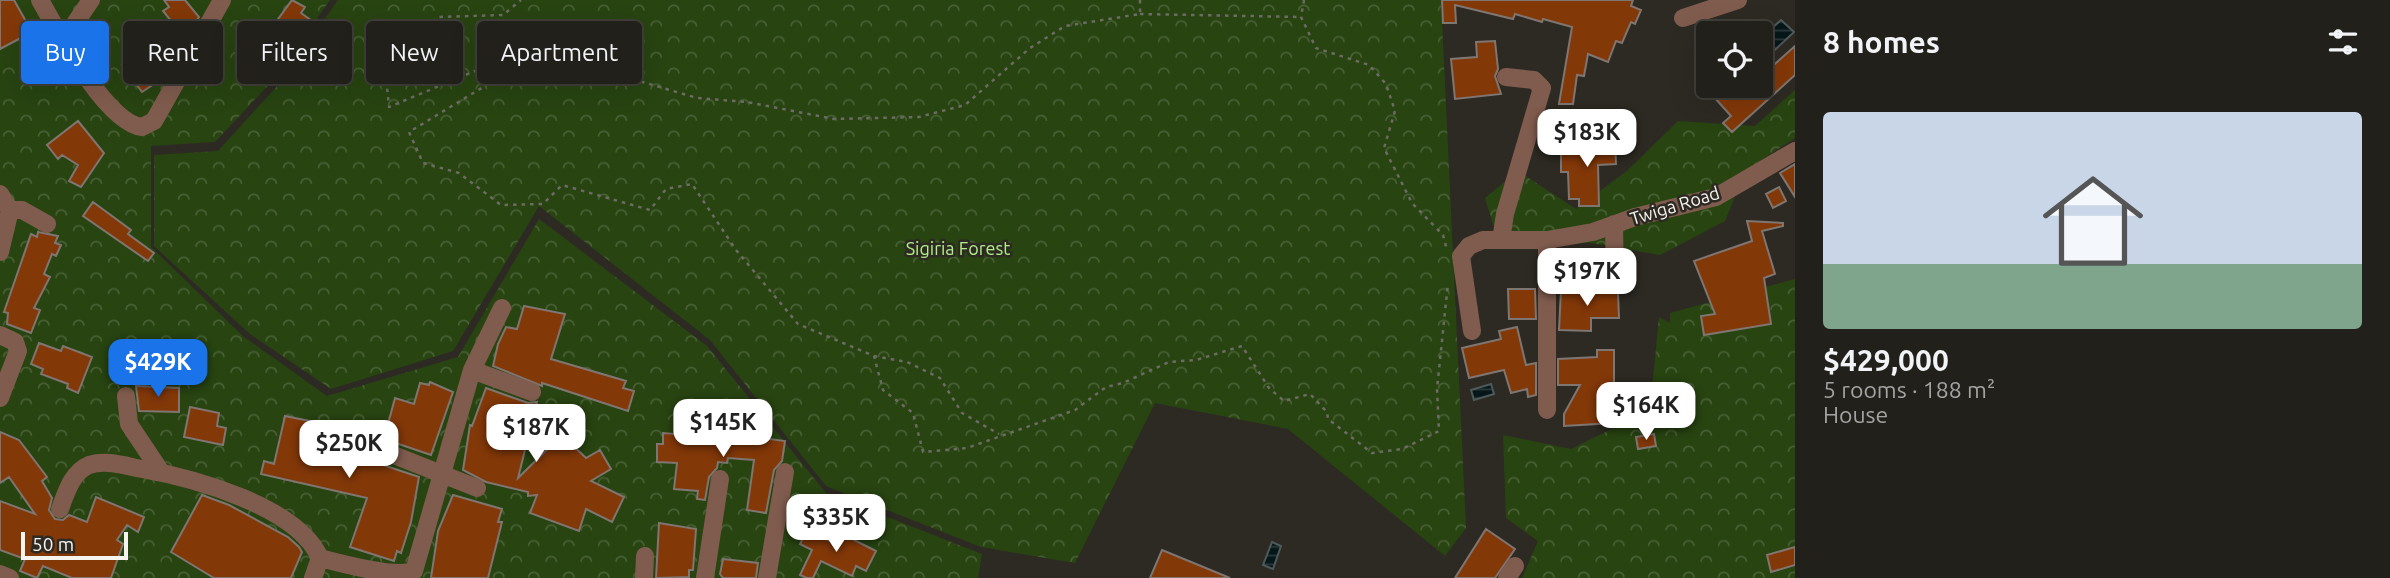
<!DOCTYPE html>
<html lang="en">
<head>
<meta charset="utf-8">
<style>
	:root { --surface:#22201a; --page:#2a2823; --text:#f1f3f6; --muted:#a2a3a2; --line:#3f3e39; --accent:#1a73e8 }
	body { margin:0; font-family:Ubuntu,sans-serif; background:var(--page); color:var(--text); height:100vh; display:flex; flex-direction:column; font-size:26px; white-space:nowrap }
	* { box-sizing:border-box; margin:0 }
	p { font-size:23px; color:var(--muted) }
	.icon { flex:none; width:38px; height:38px; fill:none; stroke:currentColor; stroke-width:2; stroke-linecap:round; stroke-linejoin:round }
	.map { position:relative; flex:1; overflow:hidden }
	.sheet { display:flex; flex-direction:column; background:var(--surface); width:595px }
	.sheet>* { flex:none }
	.banner { position:absolute; left:21px; top:21px; width:665px; height:63px; display:flex; gap:14px }
	.fabs { position:absolute; left:1696px; top:21px; display:grid; gap:14px }
	.fabs a { display:grid; place-items:center; width:77px; height:77px; border-radius:7px; background:var(--surface); box-shadow:0 7px 28px #0002,0 0 0 2px var(--line); font-size:35px }
	.scale { position:absolute; left:21px; bottom:18px; width:107px; box-sizing:border-box; padding-left:7px; border:4px solid #f6f4ef; border-top:0; font-size:19px; line-height:24px; white-space:nowrap; color:#f6f4ef; -webkit-text-stroke:5px #2d2a23; paint-order:stroke }
	.price { position:absolute; translate:-50% -60px; padding:0 16px; border-radius:14px; background:#fff; color:#222; font-size:23px; line-height:46px; filter:drop-shadow(0 2px 4px #0008) }
	.price::after { content:''; position:absolute; left:50%; top:42px; width:21px; height:16px; margin-left:-10px; background:inherit; clip-path:polygon(0 0,100% 0,50% 100%) }
	.price.on { background:var(--accent); color:#fff }
	ul { padding:0; list-style:none }
	li { display:grid; align-content:center; gap:14px; height:371px; padding:0 28px }
	li span { display:grid; place-items:center; height:217px; border-radius:7px; color:#555 }
	li>.icon { margin-inline-start:auto }
	span .icon { width:126px; height:126px; fill:#fffc; stroke-width:1 }
	li b { font-size:30px }
	h2 { display:flex; justify-content:space-between; align-items:center; height:84px; padding:0 28px; font-size:30px }
	.chip { padding:0 24px; border-radius:7px; background:var(--surface); box-shadow:0 7px 28px #0002,0 0 0 2px var(--line); font-size:24px; line-height:63px }
	.chip.on { background:var(--accent); color:#fff }
	main { display:flex; flex:1; min-height:0 }
	.map>svg:first-child { display:block }
	.forest { fill:url(#forest-crowns) }
	.water { fill:url(#water-rules); stroke:#4e595a; stroke-width:2 }
	.building { fill:#833808; stroke:#7f7571; stroke-width:2 }
	.lines { fill:none; stroke-linecap:round; stroke-linejoin:round }
	.path { stroke:#6d6b64; stroke-width:2.5; stroke-dasharray:3.5 5; stroke-linecap:butt }
	.minor { stroke:#805c4e; stroke-width:18 }
	.labels { text-anchor:middle; stroke-width:5; stroke-linejoin:round; paint-order:stroke }
	.street-label { font-size:18px; fill:#f6f4ef; stroke:#2d2a23 }
	.park-label { font-size:18px; fill:#b1ed86; stroke:#2d2a23 }
</style>
</head>
<body>
<main>
<div class="map">
<svg width="1795" height="578" viewBox="0 0 1795 578">
	<defs>
		<pattern id="forest-crowns" width="20" height="18" patternUnits="userSpaceOnUse" patternTransform="scale(1.75)"><rect width="20" height="18" fill="#284411"/><path d="M2 6a3 3 0 1 1 6 0M12 15a3 3 0 1 1 6 0" fill="none" stroke="#486034"/></pattern>
		<pattern id="water-rules" width="6" height="5" patternUnits="userSpaceOnUse" patternTransform="scale(1.75)"><rect width="6" height="5" fill="#06171a"/><path d="M0 2.5h6" fill="none" stroke="#2b393c"/></pattern>
	</defs>
	<rect width="100%" height="100%" fill="#2d2a23"/>
	<!-- forest -->
	<path class="forest" d="M 0,0 L 330,0 L 275,78 L 215,142 L 151,146 L 151,247 L 244,337 L 327,396 L 458,357 L 539,219 L 707,346 L 826,493 L 982,554 L 978,578 L 0,578 Z
		M 338,0 L 1441,0 L 1466,528 L 1445,556 L 1288,429 L 1155,403 L 1075,563 L 981,547 L 826,486 L 710,340 L 539,206 L 453,351 L 331,389 L 250,334 L 154,246 L 154,155 L 218,151 L 280,83 Z
		M 1795,90 L 1795,138 L 1746,170 L 1725,221 L 1660,255 L 1591,243 L 1499,244 L 1485,198 L 1518,171 L 1576,209 L 1628,170 L 1678,121 L 1755,126 Z
		M 1795,279 L 1795,578 L 1522,578 L 1538,541 L 1506,518 L 1503,435 L 1571,449 L 1650,410 L 1659,317 L 1670,323 L 1670,313 Z"/>
	<!-- water -->
	<path class="water" d="M 1781,20 L 1794,32 L 1762,62 L 1761,38 Z
		M 1491,384 L 1494,394 L 1474,400 L 1471,390 Z
		M 1272,542 L 1281,546 L 1273,569 L 1263,565 Z"/>
	<!-- building -->
	<path class="building" d="M 0,0 L 14,0 L 32,32 L 0,49 Z
		M 164,0 L 185,0 L 199,17 L 185,38 L 163,11 L 169,7 Z
		M 292,0 L 305,7 L 301,13 L 315,23 L 303,39 L 289,29 L 285,34 L 273,26 Z
		M 1442,0 L 1633,0 L 1631,6 L 1641,10 L 1635,24 L 1631,22 L 1622,43 L 1616,41 L 1608,62 L 1588,54 L 1584,76 L 1577,75 L 1573,104 L 1559,104 L 1572,27 L 1543,19 L 1542,22 L 1515,14 L 1513,19 L 1455,5 L 1456,23 L 1443,23 Z
		M 1495,41 L 1498,69 L 1495,76 L 1501,94 L 1455,99 L 1451,59 L 1477,57 L 1476,42 Z
		M 1795,46 L 1795,75 L 1732,132 L 1723,123 L 1731,116 L 1714,97 L 1726,86 L 1760,86 L 1760,64 L 1767,71 Z
		M 135,56 L 154,84 L 142,92 L 122,65 Z
		M 78,121 L 104,153 L 81,187 L 69,181 L 78,165 L 62,155 L 58,159 L 47,145 Z
		M 1615,140 L 1616,164 L 1598,165 L 1599,206 L 1579,206 L 1579,199 L 1569,199 L 1568,172 L 1561,172 L 1561,153 L 1571,153 L 1571,142 Z
		M 1795,164 L 1795,197 L 1780,173 Z
		M 1779,187 L 1786,201 L 1773,208 L 1766,194 Z
		M 93,202 L 131,230 L 128,234 L 154,253 L 148,261 L 83,216 Z
		M 1747,221 L 1783,223 L 1783,226 L 1762,231 L 1775,274 L 1764,278 L 1771,324 L 1704,335 L 1701,316 L 1715,314 L 1694,261 L 1752,241 Z
		M 38,232 L 58,236 L 55,243 L 61,245 L 56,256 L 52,254 L 44,274 L 50,277 L 34,308 L 40,310 L 31,333 L 7,324 L 8,313 L 4,312 L 31,234 L 37,237 Z
		M 1598,286 L 1618,293 L 1619,318 L 1591,318 L 1591,331 L 1559,330 L 1561,290 L 1598,289 Z
		M 1508,289 L 1535,289 L 1536,319 L 1509,319 Z
		M 524,306 L 565,314 L 551,359 L 626,381 L 623,388 L 634,391 L 628,411 L 542,383 L 542,386 L 493,366 L 498,344 L 506,327 L 517,329 Z
		M 1517,327 L 1526,365 L 1536,363 L 1536,395 L 1528,397 L 1527,389 L 1511,393 L 1504,370 L 1469,378 L 1462,348 L 1501,339 L 1499,331 Z
		M 39,343 L 61,351 L 63,346 L 92,357 L 78,393 L 67,388 L 68,384 L 41,374 L 43,369 L 31,364 Z
		M 1597,350 L 1614,350 L 1614,423 L 1564,426 L 1564,414 L 1580,385 L 1558,385 L 1558,359 L 1597,357 Z
		M 430,382 L 453,392 L 431,455 L 384,439 L 395,398 L 414,404 L 420,383 L 429,385 Z
		M 136,386 L 179,388 L 179,412 L 139,411 Z
		M 486,388 L 528,403 L 537,402 L 518,478 L 562,435 L 586,458 L 600,450 L 611,469 L 591,481 L 624,497 L 612,522 L 586,509 L 579,531 L 530,513 L 537,495 L 528,496 L 528,492 L 486,482 L 463,470 L 470,425 L 472,426 Z
		M 190,407 L 219,413 L 217,426 L 226,428 L 223,445 L 184,437 Z
		M 718,414 L 738,416 L 738,422 L 748,423 L 746,436 L 785,441 L 782,461 L 774,470 L 766,513 L 747,510 L 754,460 L 728,458 L 727,463 L 718,462 L 717,468 L 709,477 L 705,500 L 697,499 L 698,491 L 674,489 L 677,463 L 657,462 L 657,444 L 663,444 L 663,433 L 716,437 Z
		M 285,416 L 374,434 L 365,444 L 368,460 L 419,477 L 411,522 L 401,553 L 397,551 L 394,561 L 350,547 L 367,498 L 261,474 L 264,461 L 274,464 Z
		M 0,432 L 19,440 L 47,477 L 42,481 L 52,498 L 49,510 L 55,519 L 63,520 L 69,515 L 87,522 L 96,497 L 144,517 L 138,532 L 127,525 L 117,540 L 123,544 L 111,578 L 72,578 L 43,566 L 37,578 L 20,571 L 25,559 L 0,550 L 0,501 L 35,514 L 9,477 L 0,483 Z
		M 1654,434 L 1656,446 L 1638,449 L 1636,437 Z
		M 202,495 L 229,505 L 288,537 L 299,547 L 302,552 L 291,578 L 214,578 L 171,552 Z
		M 453,495 L 502,509 L 498,522 L 502,522 L 488,578 L 431,578 L 438,531 Z
		M 659,523 L 696,529 L 693,570 L 689,570 L 689,577 L 656,578 Z
		M 1486,529 L 1515,549 L 1495,578 L 1455,578 Z
		M 807,530 L 836,544 L 843,530 L 856,536 L 854,540 L 876,551 L 866,571 L 856,566 L 852,576 L 821,561 L 813,578 L 807,578 L 800,575 L 812,550 L 800,544 Z
		M 1795,547 L 1795,565 L 1771,572 L 1767,555 Z
		M 1162,550 L 1230,578 L 1150,578 Z
		M 723,559 L 758,563 L 756,578 L 723,578 L 720,574 Z"/>
	<g class="lines">
		<!-- path -->
		<path class="path" d="M 1140,0 L 1140,14 L 1065,26 L 1030,48 L 965,105 L 919,117 L 834,119 L 747,102 L 697,98 L 585,65 L 532,75 L 503,75 L 409,132 L 423,163 L 459,173 L 501,205 L 543,204 L 562,185 L 650,210 L 666,189 L 692,184 L 736,250 L 798,324 L 874,356 L 883,390 L 913,413 L 923,452 L 967,448 L 1075,410 L 1106,387 L 1123,383 L 1169,362 L 1196,360 L 1242,346 L 1269,388 L 1284,401 L 1310,394 L 1327,412 L 1328,419 L 1372,453 L 1402,449 L 1439,431 L 1437,389 L 1448,283
			M 1304,0 L 1301,17 L 1316,48 L 1369,65 L 1386,84 L 1395,111 L 1384,148 L 1412,203 L 1443,235 L 1447,250
			M 1140,14 L 1301,17
			M 492,80 L 475,71 L 389,107 L 387,87 L 437,17 L 503,15 L 521,0
			M 874,356 L 907,362 L 940,378 L 962,413 L 999,434"/>
		<!-- minor -->
		<path class="minor" d="M 40,0 C 57,30 106,123 142,127 L 154,121 L 222,0
			M 1683,18 L 1738,0
			M 63,41 L 91,0
			M 0,194 L 10,210
			M 1614,224 L 1615,282
			M 1501,240 L 1505,214 L 1542,88 L 1534,80 L 1506,77
			M 0,252 L 10,210 L 22,210 L 47,224
			M 1472,331 L 1461,256 L 1469,246 L 1483,240 L 1547,240 L 1593,232 L 1635,217 L 1716,197 L 1795,151
			M 0,335 L 15,342 L 18,351 L 0,398
			M 472,370 L 532,392
			M 126,396 L 129,424 L 161,472
			M 1547,410 L 1547,240
			M 376,448 L 477,488
			M 60,509 C 66,493 72,472 89,465 C 105,459 126,466 142,469 C 193,478 297,506 320,558 L 313,578
			M 320,558 C 343,564 395,578 414,571 L 472,370 L 502,308
			M 0,574 L 10,578
			M 644,578 L 645,556
			M 705,578 L 720,479
			M 767,578 L 785,472
			M 1507,578 L 1515,566"/>
	</g>
	<g class="labels">
		<!-- street labels -->
		<g class="street-label">
			<text transform="translate(1675 206) rotate(-17)" y="6">Twiga Road</text>
		</g>
		<!-- park labels -->
		<g class="park-label">
			<text x="958" y="255">Sigiria Forest</text>
		</g>
	</g>
</svg>
<div class="fabs">
<a><svg class="icon" aria-label="locate" viewBox="0 0 24 24"><circle cx="12" cy="12" r="6"/><path d="M12 2v4M12 18v4M2 12h4M18 12h4"/></svg></a>
</div>
<div class="scale">50 m</div>
<b class="price" style="left:1587px;top:169px">$183K</b>
<b class="price" style="left:1587px;top:308px">$197K</b>
<b class="price on" style="left:158px;top:399px">$429K</b>
<b class="price" style="left:1646px;top:442px">$164K</b>
<b class="price" style="left:723px;top:459px">$145K</b>
<b class="price" style="left:536px;top:464px">$187K</b>
<b class="price" style="left:349px;top:480px">$250K</b>
<b class="price" style="left:836px;top:554px">$335K</b>
<div class="banner">
<a class="chip on">Buy</a>
<a class="chip">Rent</a>
<a class="chip">Filters</a>
<a class="chip">New</a>
<a class="chip">Apartment</a>
</div>
</div>
<section class="sheet">
<h2>8 homes<svg class="icon" aria-label="filters" viewBox="0 0 24 24"><path d="M4 7h16M4 17h16"/><circle cx="9" cy="7" r="2"/><circle cx="15" cy="17" r="2"/></svg></h2>
<ul>
<li><span style="background:linear-gradient(#c9d6e8 70%,#7fa58c 0)"><svg class="icon" aria-label="home" viewBox="0 0 24 24"><path d="M3 11l9-7 9 7M6 9v11h12V9"/></svg></span><div><b>$429,000</b><p>5 rooms · 188 m²</p><p>House</p></div></li>
</ul>
</section>
</main>
</body>
</html>
